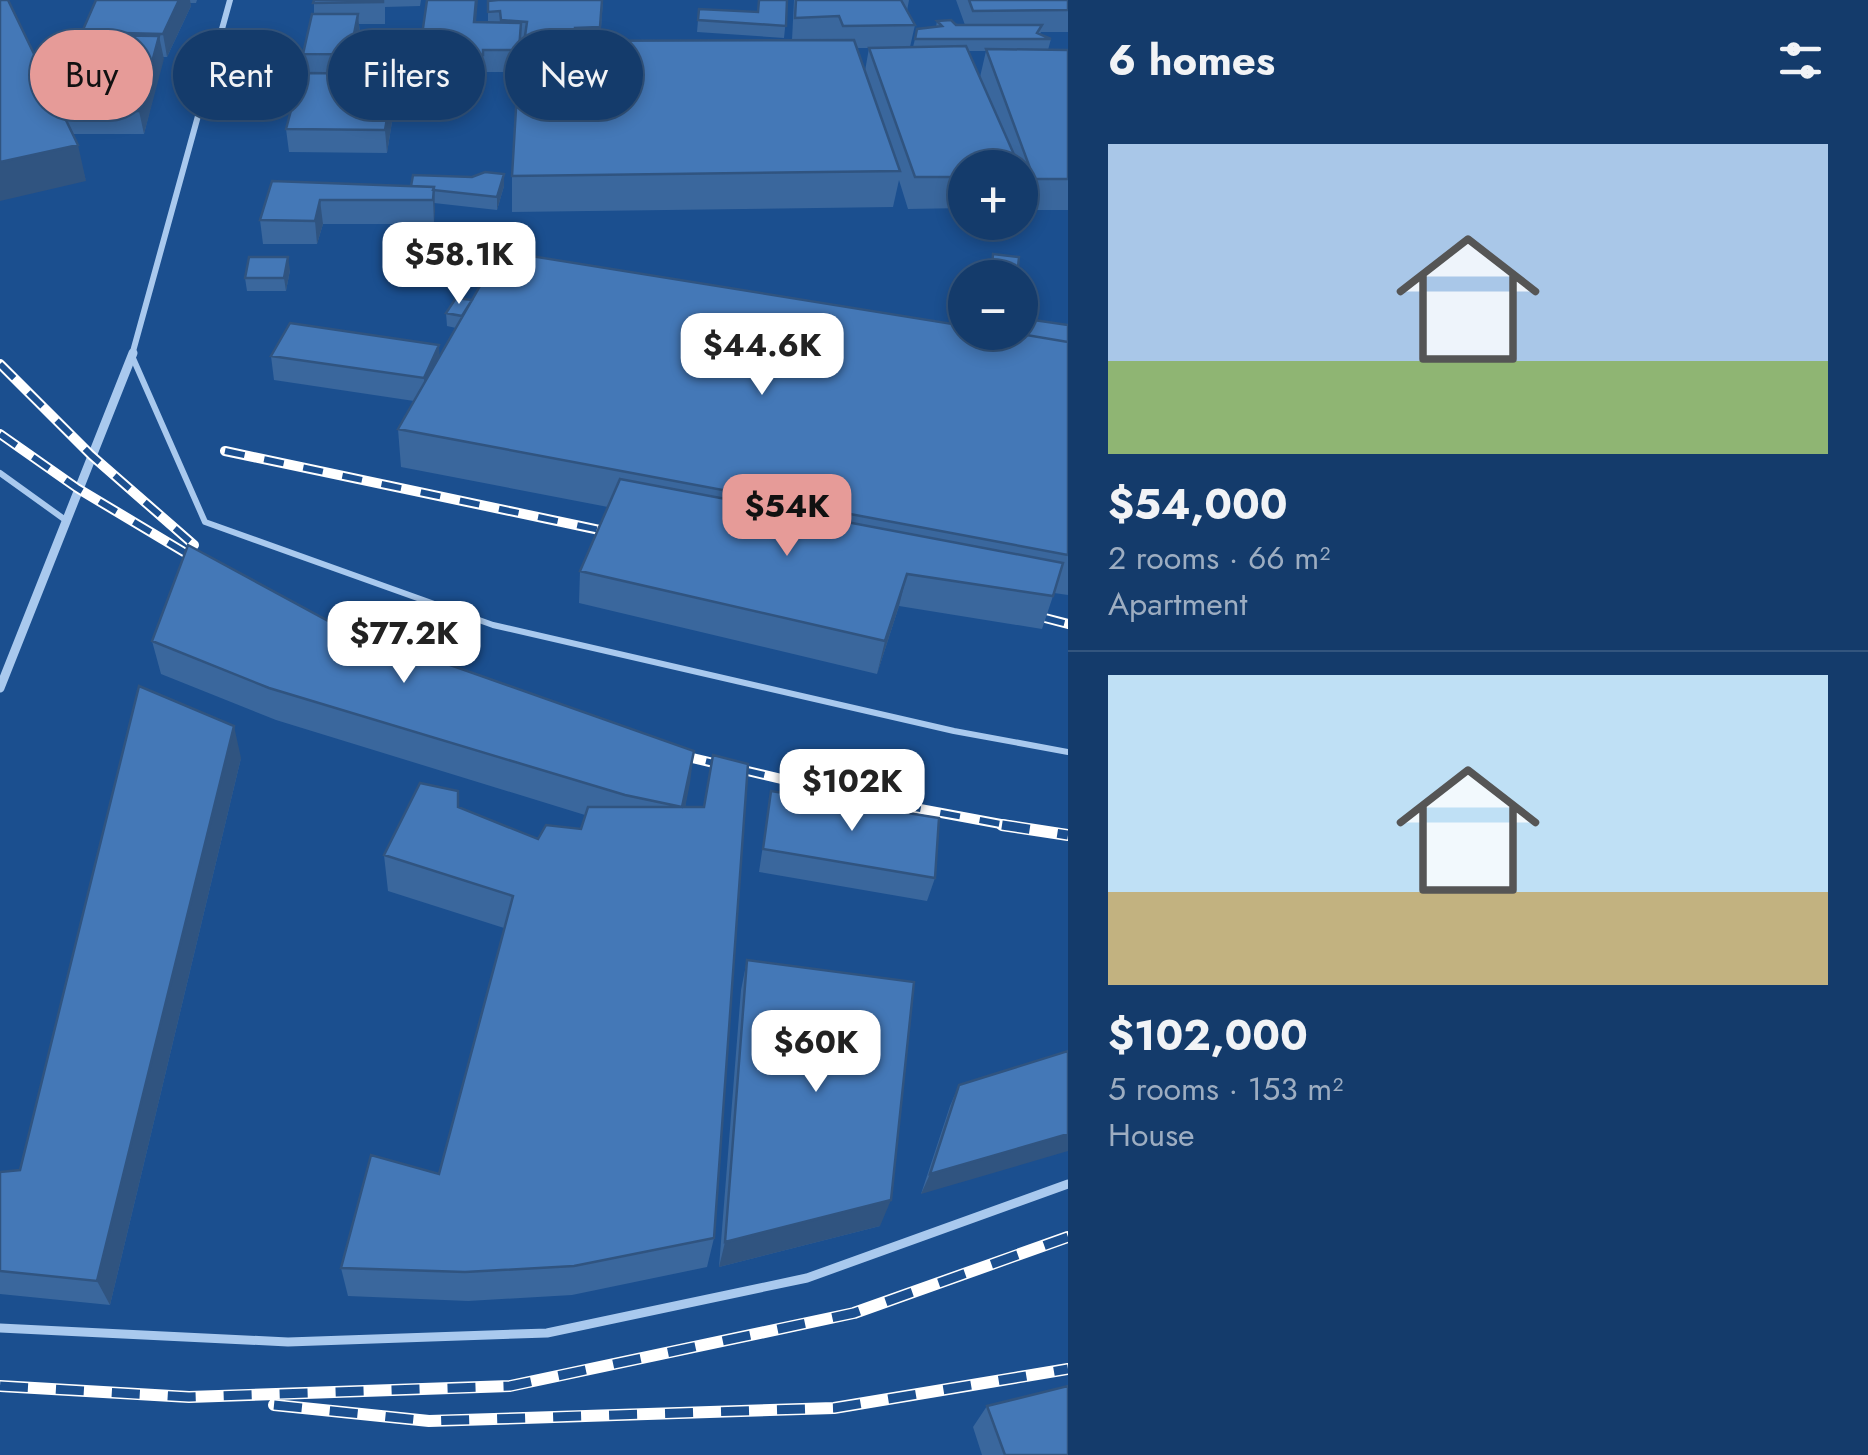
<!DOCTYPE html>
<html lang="en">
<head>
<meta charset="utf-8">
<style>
	:root { --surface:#143b6b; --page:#214673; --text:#f1f3f6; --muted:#9dadc1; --line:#33557e; --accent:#e69b98 }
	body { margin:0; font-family:Jost,sans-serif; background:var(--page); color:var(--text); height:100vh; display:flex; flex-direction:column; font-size:38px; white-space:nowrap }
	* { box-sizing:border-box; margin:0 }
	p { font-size:32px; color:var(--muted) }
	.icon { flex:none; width:55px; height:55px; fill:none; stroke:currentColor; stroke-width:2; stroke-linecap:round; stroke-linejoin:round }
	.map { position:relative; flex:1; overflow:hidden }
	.panel { display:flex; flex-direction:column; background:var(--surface); width:800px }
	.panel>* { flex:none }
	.hud { position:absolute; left:30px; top:30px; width:888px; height:90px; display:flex; gap:20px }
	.buttons { position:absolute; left:948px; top:150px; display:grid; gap:20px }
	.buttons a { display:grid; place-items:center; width:90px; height:90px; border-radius:50%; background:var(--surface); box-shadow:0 5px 15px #0003,0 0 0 2px var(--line); font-size:50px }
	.price { position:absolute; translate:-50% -85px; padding:0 22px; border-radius:20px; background:#fff; color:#222; font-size:32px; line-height:65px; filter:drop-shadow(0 2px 5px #0008) }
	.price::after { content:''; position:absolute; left:50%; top:60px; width:30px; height:22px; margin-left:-15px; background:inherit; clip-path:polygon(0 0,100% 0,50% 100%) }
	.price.selected { background:var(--accent); color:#111 }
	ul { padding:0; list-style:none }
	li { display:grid; align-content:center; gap:20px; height:530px; padding:0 40px }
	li+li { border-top:2px solid var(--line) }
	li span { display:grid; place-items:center; height:310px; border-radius:0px; color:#555 }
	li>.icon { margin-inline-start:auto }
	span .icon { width:180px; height:180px; fill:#fffc; stroke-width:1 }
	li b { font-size:42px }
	h2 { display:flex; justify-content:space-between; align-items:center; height:120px; padding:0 40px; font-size:42px }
	.chip { padding:0 35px; border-radius:45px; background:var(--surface); box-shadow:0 5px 15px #0003,0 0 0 2px var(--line); font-size:35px; line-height:90px }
	.chip.selected { background:var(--accent); color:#111 }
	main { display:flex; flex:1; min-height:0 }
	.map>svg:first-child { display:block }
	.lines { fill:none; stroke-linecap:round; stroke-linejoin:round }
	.lane-far1 { stroke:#a9c9ee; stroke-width:6 }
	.lane { stroke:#a9c9ee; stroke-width:9 }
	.street-far1 { stroke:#a9c9ee; stroke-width:6 }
	.street { stroke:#a9c9ee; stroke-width:9 }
	.rail-far1-casing { stroke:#fff; stroke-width:10 }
	.rail-casing { stroke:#fff; stroke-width:12 }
	.rail-far1 { stroke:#1b4f8f; stroke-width:6; stroke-dasharray:20; stroke-linecap:butt }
	.rail { stroke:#1b4f8f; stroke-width:9; stroke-dasharray:28; stroke-linecap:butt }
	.wall { fill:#3a679d; fill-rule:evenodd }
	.shaded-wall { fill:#305480 }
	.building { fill:#4478b7; stroke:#305480; stroke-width:2.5 }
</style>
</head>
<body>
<main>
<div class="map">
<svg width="1068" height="1455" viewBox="0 0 1068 1455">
	<rect width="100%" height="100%" fill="#1b4f8f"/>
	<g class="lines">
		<!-- lane-far1 -->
		<path class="lane-far1" d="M 132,356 L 205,522 L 493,625 L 954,731 L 1068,752
			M 0,473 L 64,519"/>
		<!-- lane -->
		<path class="lane" d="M 0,1328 L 288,1342 L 547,1333 L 807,1278 L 1068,1184"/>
		<!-- street-far1 -->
		<path class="street-far1" d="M 132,355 L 230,0"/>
		<!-- street -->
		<path class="street" d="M 0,688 L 133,353"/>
		<defs>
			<path id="rail-far1" d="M 0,364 L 91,455 L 194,545
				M 0,434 L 77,488 L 209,567
				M 225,451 L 609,532
				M 1045,618 L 1068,624
				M 667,752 L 866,799 L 1017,827"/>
			<path id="rail" d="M 1002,825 L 1068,835
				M 0,1386 L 189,1397 L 510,1386 L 854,1313 L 1068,1237
				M 274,1405 L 429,1421 L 834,1408 L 1068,1369"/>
		</defs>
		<!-- rail-far1 casing -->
		<use href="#rail-far1" class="rail-far1-casing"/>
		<!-- rail casing -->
		<use href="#rail" class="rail-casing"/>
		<!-- rail-far1 -->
		<use href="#rail-far1" class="rail-far1"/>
		<!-- rail -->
		<use href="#rail" class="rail"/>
	</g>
	<!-- wall -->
	<path class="wall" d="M 96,0 L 197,0 L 196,3 L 190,3 L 191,6 L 167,57 L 163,57 L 144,134 L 73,134 L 86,181 L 66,121 L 57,86 L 83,35 L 82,32 Z
		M 314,0 L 421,0 L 420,6 L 385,7 L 385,24 L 359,24 L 360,35 L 422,35 L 476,22 L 488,22 L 488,1 L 603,0 L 600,41 L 836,40 L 836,39 L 792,40 L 794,0 L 909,0 L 907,11 L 915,25 L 910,47 L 913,47 L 915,39 L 936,27 L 937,21 L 965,25 L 956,0 L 1068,0 L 1068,32 L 1041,32 L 1040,34 L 1051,39 L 1048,50 L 1068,50 L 1068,210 L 1026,210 L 1020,194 L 1020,168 L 965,168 L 965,208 L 908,209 L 899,180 L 893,207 L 512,212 L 512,176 L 518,72 L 484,72 L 483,78 L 395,77 L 396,97 L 387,153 L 289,152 L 286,129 L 305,73 L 303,54 L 314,14 ZM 857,48 L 869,48 L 865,71 ZM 968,51 L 986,51 L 980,77 Z
		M 788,0 L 784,38 L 697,32 L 698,20 L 758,12 Z
		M 272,181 L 411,186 L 504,186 L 497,210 L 434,203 L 434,224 L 323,224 L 317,244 L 263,244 L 260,220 Z
		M 290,270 L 286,291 L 247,291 L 245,278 Z
		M 472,300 L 963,325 L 965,316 L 965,332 L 1068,325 L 1068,595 L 1054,593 L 1042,629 L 899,606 L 877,674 L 579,603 L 580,571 L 608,507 L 401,467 L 398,429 L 414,401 L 274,380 L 271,356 L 440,356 L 456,328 L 447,326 L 446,313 Z
		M 334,624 L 694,751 L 685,807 L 714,1238 L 707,1267 L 572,1295 L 468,1301 L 348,1296 L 341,1268 L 439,1174 L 504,928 L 388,891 L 384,855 L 459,808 L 538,839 L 581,829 L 585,815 L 276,720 L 161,674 L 152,641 Z
		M 241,758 L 110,1305 L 0,1294 L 0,1172 L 20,1170 Z
		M 771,791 L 935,878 L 927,901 L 759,872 Z
		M 747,960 L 880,1226 L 719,1267 L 741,990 Z
		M 1068,1051 L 921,1194 L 950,1106 L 959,1085 Z
		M 987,1406 L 1068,1455 L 982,1455 L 973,1427 Z"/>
	<!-- shaded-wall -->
	<path class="shaded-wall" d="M 179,0 L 190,0 L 191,6 L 167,57 L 163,34 Z
		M 476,0 L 478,0 L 474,45 L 474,22 Z
		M 358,14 L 360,36 L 356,57 L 354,34 Z
		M 159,36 L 164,59 L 144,134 L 139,111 Z
		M 395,74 L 396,97 L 387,153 L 385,130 Z
		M 78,145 L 86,181 L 0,201 L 0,162 Z
		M 504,174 L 504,186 L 497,210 L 497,197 Z
		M 434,187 L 435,211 L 434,224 L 433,200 Z
		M 320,200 L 323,224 L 317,244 L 315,221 Z
		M 288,257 L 290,270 L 286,291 L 284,278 Z
		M 439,345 L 440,369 L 426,402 L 424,378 Z
		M 907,574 L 899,606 L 877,674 L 885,641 Z
		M 234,726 L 241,758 L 110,1305 L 97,1281 Z
		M 694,751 L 690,783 L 679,838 L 682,807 Z
		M 1068,1134 L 1068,1151 L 921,1194 L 930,1174 Z
		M 891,1200 L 880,1226 L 719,1267 L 725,1242 Z"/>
	<!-- building -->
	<path class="building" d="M 0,0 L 8,0 L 78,145 L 0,162 Z
		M 96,0 L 179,0 L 163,34 L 82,32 Z
		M 314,0 L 383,0 L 383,2 L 313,3 Z
		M 427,0 L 476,0 L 474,22 L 521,23 L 519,50 L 483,50 L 483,55 L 303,54 L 312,14 L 358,14 L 354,34 L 422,35 Z
		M 498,0 L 602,0 L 600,27 L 575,28 L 575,36 L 525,36 L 527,22 L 501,20 L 500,11 L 488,12 L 488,1 Z
		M 759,0 L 787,0 L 786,26 L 698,20 L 699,9 L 758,12 Z
		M 796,0 L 901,0 L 915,25 L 843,26 L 839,16 L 795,18 Z
		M 969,0 L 1068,0 L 1068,10 L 973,11 Z
		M 951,20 L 956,25 L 1042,25 L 1037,33 L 1051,39 L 915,39 L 917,29 L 942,26 L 937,21 Z
		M 82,35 L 159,36 L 139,111 L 64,111 L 57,86 Z
		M 854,40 L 900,171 L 512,176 L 520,41 Z
		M 966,46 L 1020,168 L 965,168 L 965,177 L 915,177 L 869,48 Z
		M 986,49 L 1068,50 L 1068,179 L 1034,179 Z
		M 301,73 L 395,74 L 385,130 L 286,129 Z
		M 485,172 L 504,174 L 497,197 L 433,190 L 434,187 L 411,186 L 413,175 L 472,177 Z
		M 272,181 L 434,187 L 433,200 L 320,200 L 315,221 L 260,220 Z
		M 500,251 L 965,326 L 965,332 L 1008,332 L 1068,342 L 1068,555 L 398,429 Z
		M 993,254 L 1019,257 L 1017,278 L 991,278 Z
		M 249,257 L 288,257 L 284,278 L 245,278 Z
		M 456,298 L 472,300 L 462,316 L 446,313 Z
		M 1020,318 L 1068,325 L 1068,342 L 1008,332 L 1020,332 Z
		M 290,323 L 439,345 L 424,378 L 271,356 Z
		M 620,479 L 1063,563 L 1053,596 L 907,574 L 885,641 L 580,571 Z
		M 188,545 L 334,624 L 694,751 L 682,807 L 625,795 L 269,688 L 152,641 Z
		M 139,686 L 234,726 L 97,1281 L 0,1271 L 0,1172 L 20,1170 Z
		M 713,755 L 748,764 L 714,1238 L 574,1266 L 465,1272 L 341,1268 L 371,1155 L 439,1174 L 513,896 L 384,855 L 420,783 L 458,791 L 458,807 L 538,839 L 546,825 L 581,829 L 588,807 L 704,807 Z
		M 771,791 L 939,818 L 935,878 L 763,849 Z
		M 747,960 L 914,982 L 891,1200 L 725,1242 Z
		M 1068,1051 L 1068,1134 L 930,1174 L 959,1085 Z
		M 1068,1386 L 1068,1455 L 1005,1455 L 987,1406 Z"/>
</svg>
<div class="buttons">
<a>+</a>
<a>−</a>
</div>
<b class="price" style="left:459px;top:307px">$58.1K</b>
<b class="price" style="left:762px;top:398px">$44.6K</b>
<b class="price selected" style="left:787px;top:559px">$54K</b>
<b class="price" style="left:404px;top:686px">$77.2K</b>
<b class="price" style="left:852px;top:834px">$102K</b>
<b class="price" style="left:816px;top:1095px">$60K</b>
<div class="hud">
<a class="chip selected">Buy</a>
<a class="chip">Rent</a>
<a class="chip">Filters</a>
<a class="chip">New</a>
</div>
</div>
<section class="panel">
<h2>6 homes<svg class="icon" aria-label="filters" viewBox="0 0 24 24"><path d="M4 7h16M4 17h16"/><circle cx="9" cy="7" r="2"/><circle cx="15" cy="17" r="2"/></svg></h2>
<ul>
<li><span style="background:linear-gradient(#a9c7e8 70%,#8fb573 0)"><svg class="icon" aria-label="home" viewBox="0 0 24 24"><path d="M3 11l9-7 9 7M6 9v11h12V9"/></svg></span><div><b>$54,000</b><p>2 rooms · 66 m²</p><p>Apartment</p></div></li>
<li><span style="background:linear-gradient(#bfe0f5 70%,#c2b280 0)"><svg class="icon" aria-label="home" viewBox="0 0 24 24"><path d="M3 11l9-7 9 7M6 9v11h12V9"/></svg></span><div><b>$102,000</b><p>5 rooms · 153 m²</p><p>House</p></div></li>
</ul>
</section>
</main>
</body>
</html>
